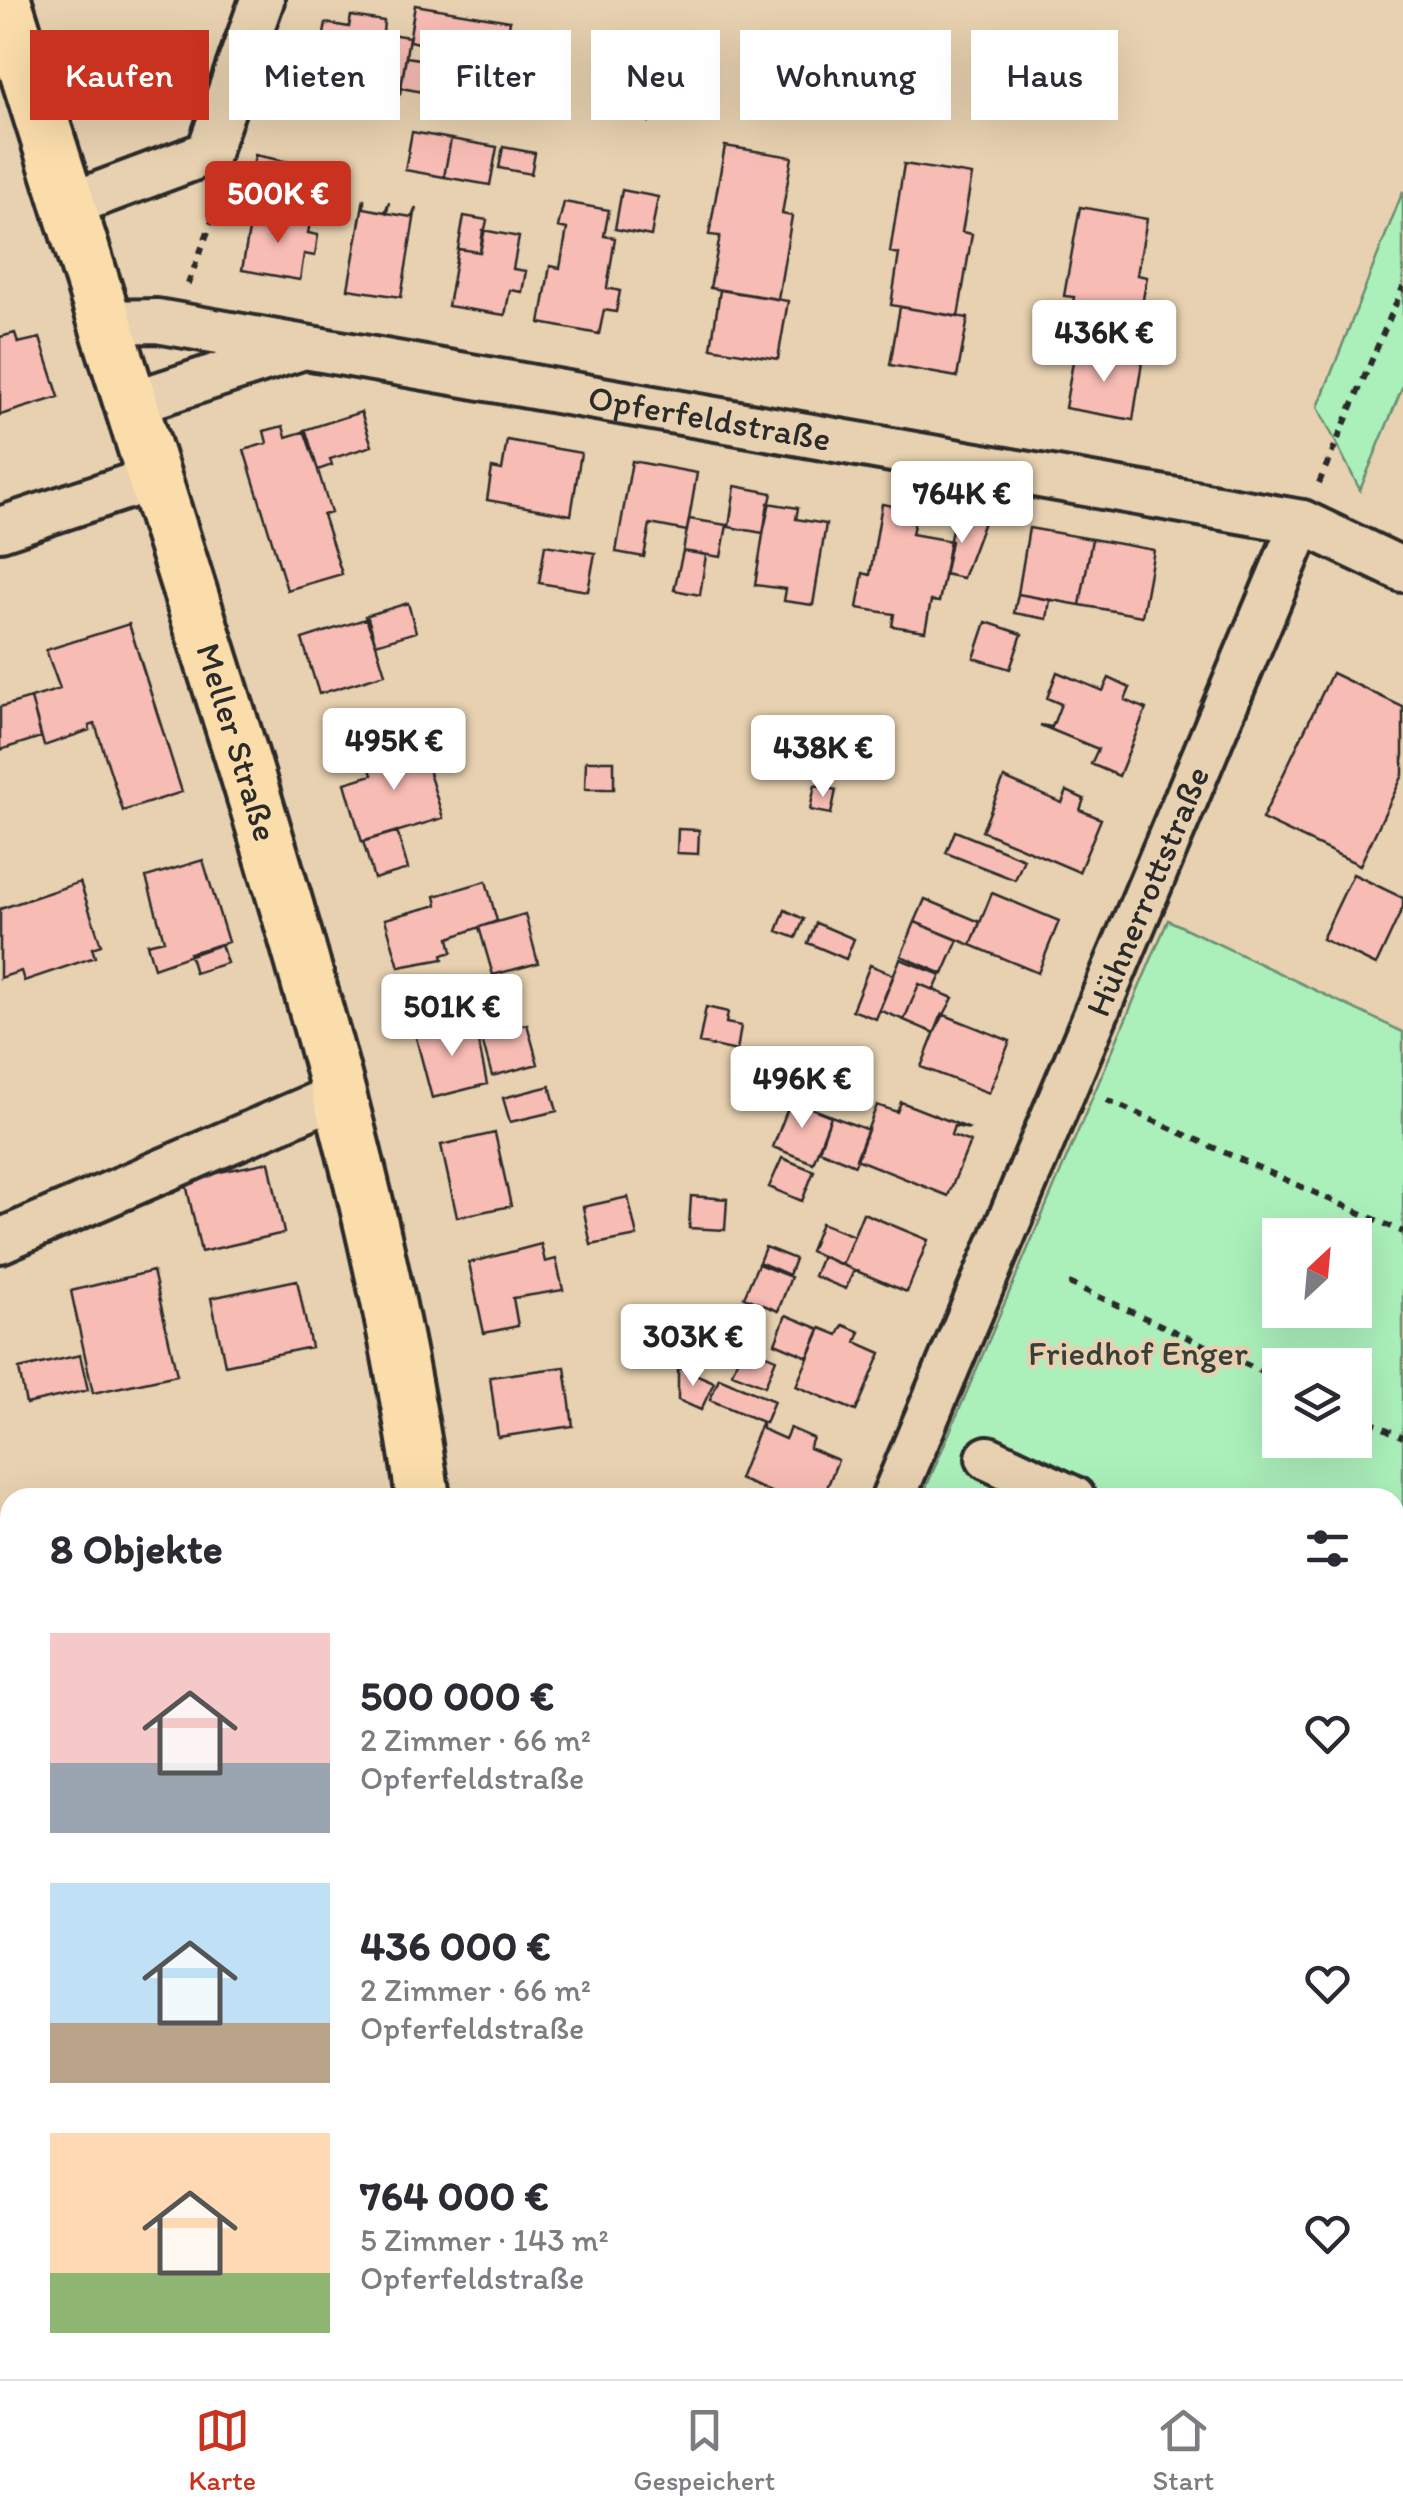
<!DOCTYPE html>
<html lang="de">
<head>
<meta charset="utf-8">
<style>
	:root { --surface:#fff; --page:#f7f7f7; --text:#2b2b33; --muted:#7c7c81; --line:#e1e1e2; --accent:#c8321e }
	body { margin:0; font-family:Itim,sans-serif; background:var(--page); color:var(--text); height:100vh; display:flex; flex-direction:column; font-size:38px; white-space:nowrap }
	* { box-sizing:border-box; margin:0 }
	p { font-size:32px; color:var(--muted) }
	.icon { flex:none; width:55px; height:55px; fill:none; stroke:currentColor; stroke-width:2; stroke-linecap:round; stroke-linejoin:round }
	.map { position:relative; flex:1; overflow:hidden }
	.sheet { position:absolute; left:0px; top:1488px; width:1405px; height:892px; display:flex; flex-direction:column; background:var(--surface); border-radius:30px 30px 0 0; box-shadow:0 10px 40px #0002 }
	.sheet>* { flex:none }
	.hud { position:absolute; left:30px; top:30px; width:1345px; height:90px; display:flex; gap:20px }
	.needle { width:65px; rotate:26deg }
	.fabs { position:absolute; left:1262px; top:1218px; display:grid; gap:20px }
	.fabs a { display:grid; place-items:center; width:110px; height:110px; border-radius:0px; background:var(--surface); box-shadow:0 10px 40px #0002; font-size:50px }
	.price { position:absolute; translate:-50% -85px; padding:0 22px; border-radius:10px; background:#fff; color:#222; font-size:32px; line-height:65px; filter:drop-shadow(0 2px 5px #0008) }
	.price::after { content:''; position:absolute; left:50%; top:60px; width:30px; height:22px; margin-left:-15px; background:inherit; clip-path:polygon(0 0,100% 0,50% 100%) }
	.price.selected { background:var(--accent); color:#fff }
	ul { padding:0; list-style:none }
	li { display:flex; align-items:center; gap:30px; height:250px; padding:0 50px }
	li span { display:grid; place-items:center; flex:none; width:280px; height:200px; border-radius:0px; color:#555 }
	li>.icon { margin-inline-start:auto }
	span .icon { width:120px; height:120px; fill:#fffc; stroke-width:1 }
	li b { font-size:42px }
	h2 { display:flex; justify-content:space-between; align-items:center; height:120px; padding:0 50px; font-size:42px }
	.pill { padding:0 35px; border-radius:0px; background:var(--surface); box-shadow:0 10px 40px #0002; font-size:35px; line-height:90px }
	.pill.selected { background:var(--accent); color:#fff }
	.dock { display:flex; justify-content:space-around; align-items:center; height:140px; border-top:2px solid var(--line); background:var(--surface); font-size:28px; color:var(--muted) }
	.dock a { display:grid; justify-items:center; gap:5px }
	.dock .selected { color:var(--accent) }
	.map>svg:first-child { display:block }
	.green { fill:#abf0bb; stroke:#6b8e73; stroke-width:2.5; fill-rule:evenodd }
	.building { fill:#f7bcb3; stroke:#2b2b2b; stroke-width:2.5 }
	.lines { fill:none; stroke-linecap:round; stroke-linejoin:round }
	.minor-casing { stroke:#2b2b2b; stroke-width:50 }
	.major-casing { stroke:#2b2b2b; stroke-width:60 }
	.path { stroke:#2b2b2b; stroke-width:6; stroke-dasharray:8 8; stroke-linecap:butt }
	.minor { stroke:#e7d1b0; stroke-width:42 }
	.major { stroke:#fbddab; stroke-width:52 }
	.labels { text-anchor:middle; stroke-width:8; stroke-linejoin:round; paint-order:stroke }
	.street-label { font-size:35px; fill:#2b2b2b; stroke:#e7d1b0 }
	.park-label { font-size:35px; fill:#383f39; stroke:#e7d1b0 }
</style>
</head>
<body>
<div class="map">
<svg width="1403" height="2379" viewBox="0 0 1403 2379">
	<rect width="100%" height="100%" fill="#e7d1b0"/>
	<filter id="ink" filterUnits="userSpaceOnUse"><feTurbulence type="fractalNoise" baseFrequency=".01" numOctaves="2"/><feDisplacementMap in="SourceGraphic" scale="20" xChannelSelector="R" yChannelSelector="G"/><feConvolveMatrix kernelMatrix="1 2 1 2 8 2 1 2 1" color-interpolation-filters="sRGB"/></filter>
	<g filter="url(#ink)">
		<!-- green -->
		<path class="green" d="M 1403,191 L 1403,386 L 1360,490 L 1318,407 Z
			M 1168,920 L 1403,1032 L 1403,2379 L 554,2379 L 553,2370 L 1395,2370 L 1395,1498 L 922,1497 ZM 1280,1235 L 1355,1235 L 1355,1310 L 1280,1310 ZM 1280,1365 L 1355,1365 L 1355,1440 L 1280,1440 Z
			M 10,1874 L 10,2107 L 0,2110 L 0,1877 Z"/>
		<!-- building -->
		<path class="building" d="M 415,5 L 510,21 L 502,64 L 424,50 L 424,44 L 409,41 Z
			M 351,16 L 384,21 L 383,33 L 409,37 L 400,94 L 316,80 L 326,23 L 349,27 Z
			M 406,57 L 439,62 L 434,94 L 401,88 Z
			M 648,89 L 665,104 L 649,122 L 633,106 Z
			M 412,132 L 451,139 L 444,177 L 405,170 Z
			M 451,139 L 497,147 L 490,185 L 444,177 Z
			M 725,146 L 792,157 L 782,214 L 792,216 L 778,299 L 710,288 L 720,236 L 709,235 Z
			M 503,147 L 535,153 L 531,174 L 499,168 Z
			M 255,155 L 294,163 L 288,197 L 249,191 Z
			M 294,163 L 335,170 L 329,204 L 288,197 Z
			M 904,164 L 972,175 L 962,232 L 972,234 L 958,317 L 891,305 L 899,254 L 890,252 Z
			M 622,190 L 658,197 L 651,236 L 615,229 Z
			M 256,192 L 277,195 L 274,217 L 252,213 Z
			M 277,195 L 313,201 L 310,223 L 274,217 Z
			M 364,198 L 364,208 L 385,212 L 389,202 L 387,213 L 412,217 L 416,207 L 401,297 L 348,289 Z
			M 564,202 L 609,210 L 604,236 L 615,238 L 607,288 L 620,291 L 616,312 L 604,310 L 599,334 L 540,323 L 550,266 L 560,268 L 567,229 L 558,227 Z
			M 1080,207 L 1147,219 L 1137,275 L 1147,277 L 1132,360 L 1065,348 L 1074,297 L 1064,296 Z
			M 252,213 L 310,223 L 308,233 L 318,235 L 315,256 L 304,254 L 300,280 L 242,270 Z
			M 464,216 L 487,220 L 480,252 L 458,249 Z
			M 483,230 L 519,237 L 513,269 L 526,271 L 522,292 L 510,290 L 505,315 L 448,306 L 458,249 L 480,252 Z
			M 720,290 L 788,301 L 778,359 L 711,348 Z
			M 900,307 L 968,318 L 957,377 L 890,365 Z
			M 15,333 L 18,343 L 40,338 L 59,397 L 0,415 L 0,337 Z
			M 1075,350 L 1142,362 L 1133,420 L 1065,408 Z
			M 361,412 L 372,446 L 330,459 L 332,465 L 318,470 L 304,430 Z
			M 283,426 L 286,437 L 306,431 L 331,513 L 323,515 L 342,574 L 287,590 L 244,450 L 267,443 L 264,431 Z
			M 507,440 L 581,453 L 571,515 L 487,500 L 492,468 L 502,470 Z
			M 632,461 L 697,473 L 687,531 L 650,524 L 644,557 L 616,552 Z
			M 735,486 L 772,493 L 763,533 L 729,527 Z
			M 768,503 L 798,508 L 796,519 L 826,524 L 813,605 L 784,601 L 786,589 L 755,585 Z
			M 882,504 L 917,510 L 912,534 L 951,541 L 939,602 L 931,601 L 925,631 L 892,626 L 894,614 L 857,608 L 863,573 L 870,575 Z
			M 954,517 L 984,522 L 963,578 L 944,574 Z
			M 689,519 L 727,525 L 721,557 L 683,551 Z
			M 1029,528 L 1092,539 L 1080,605 L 1018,594 Z
			M 1092,539 L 1154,550 L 1142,616 L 1080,605 Z
			M 545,545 L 595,553 L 588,591 L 539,583 Z
			M 683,551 L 706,555 L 700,595 L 674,590 Z
			M 1018,594 L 1050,600 L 1047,619 L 1014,613 Z
			M 408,603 L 416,632 L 376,644 L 365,616 Z
			M 368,618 L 385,674 L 319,694 L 302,639 Z
			M 986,622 L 1022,634 L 1010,669 L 974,658 Z
			M 129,624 L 182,792 L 123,811 L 95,724 L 89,726 L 90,730 L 44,746 L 31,698 L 60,689 L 46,650 Z
			M 1057,672 L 1103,691 L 1109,678 L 1130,688 L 1125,700 L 1146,709 L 1119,776 L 1091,764 L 1098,749 L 1040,725 L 1052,727 L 1061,704 L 1047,698 Z
			M 1332,673 L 1403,707 L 1403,775 L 1360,865 L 1262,819 Z
			M 31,698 L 41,737 L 0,750 L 0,707 Z
			M 419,740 L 443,818 L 362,842 L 345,783 L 372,775 L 366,756 Z
			M 586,761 L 614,761 L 614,789 L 585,789 Z
			M 1004,778 L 1062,803 L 1067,791 L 1084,799 L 1080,810 L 1101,819 L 1079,872 L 982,831 Z
			M 815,785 L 836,790 L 831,814 L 810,810 Z
			M 678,829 L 699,830 L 698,854 L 677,853 Z
			M 397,831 L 408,869 L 374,879 L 363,841 Z
			M 955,831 L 1024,859 L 1015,880 L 946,853 Z
			M 203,860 L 228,942 L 154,968 L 147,944 L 164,940 L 146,877 Z
			M 1353,874 L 1403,898 L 1403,907 L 1376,965 L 1322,939 Z
			M 486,881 L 497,921 L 449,938 L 452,952 L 442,955 L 443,959 L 399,967 L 385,919 L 437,905 L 435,896 Z
			M 80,882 L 101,945 L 92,948 L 95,957 L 24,981 L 21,971 L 0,978 L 0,909 Z
			M 992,893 L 1059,921 L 1038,973 L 971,945 Z
			M 925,899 L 980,922 L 971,945 L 915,922 Z
			M 785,910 L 804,919 L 796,938 L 777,931 Z
			M 525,914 L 538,963 L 493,975 L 479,927 Z
			M 915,922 L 958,940 L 943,974 L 901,956 Z
			M 816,923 L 854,939 L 846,959 L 808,943 Z
			M 221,944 L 227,963 L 195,973 L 189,953 Z
			M 900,959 L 941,975 L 934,990 L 919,984 L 904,1020 L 879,1010 Z
			M 870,965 L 894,975 L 876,1019 L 852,1010 Z
			M 919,984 L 953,998 L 934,1033 L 904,1020 Z
			M 706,1007 L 728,1012 L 726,1023 L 741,1026 L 737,1051 L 699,1043 Z
			M 942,1014 L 1010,1041 L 989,1093 L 921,1067 Z
			M 474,1020 L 487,1084 L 432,1098 L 415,1034 Z
			M 527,1024 L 538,1064 L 492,1076 L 481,1036 Z
			M 550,1086 L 557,1111 L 510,1122 L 503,1098 Z
			M 791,1100 L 831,1116 L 813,1163 L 773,1147 Z
			M 901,1102 L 970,1129 L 954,1126 L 951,1135 L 970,1142 L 948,1196 L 856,1159 L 877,1105 L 897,1112 Z
			M 831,1116 L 868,1130 L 855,1165 L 819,1150 Z
			M 495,1133 L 511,1206 L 457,1217 L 441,1145 Z
			M 782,1158 L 814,1171 L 802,1201 L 769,1187 Z
			M 269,1162 L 284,1233 L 201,1252 L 185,1179 Z
			M 691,1196 L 727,1199 L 725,1230 L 689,1228 Z
			M 628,1197 L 637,1236 L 591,1245 L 583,1207 Z
			M 863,1213 L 928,1240 L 907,1292 L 842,1265 Z
			M 821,1223 L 854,1236 L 842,1265 L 810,1251 Z
			M 541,1244 L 545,1262 L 556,1259 L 563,1290 L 513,1298 L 518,1326 L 484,1333 L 469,1263 Z
			M 765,1247 L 795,1259 L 789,1275 L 759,1262 Z
			M 822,1256 L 854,1270 L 846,1289 L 814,1276 Z
			M 758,1264 L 791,1277 L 778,1311 L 744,1297 Z
			M 153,1271 L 177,1375 L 93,1393 L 71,1291 Z
			M 297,1280 L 311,1347 L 225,1365 L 211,1298 Z
			M 786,1315 L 820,1329 L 808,1357 L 775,1343 Z
			M 843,1325 L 860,1332 L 856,1342 L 881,1353 L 856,1411 L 796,1386 L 821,1328 L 838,1335 Z
			M 743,1345 L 776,1359 L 765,1386 L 732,1373 Z
			M 80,1355 L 88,1390 L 26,1404 L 19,1369 Z
			M 565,1367 L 573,1426 L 498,1437 L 490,1377 Z
			M 678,1367 L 714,1382 L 701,1410 L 678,1400 Z
			M 719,1378 L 774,1401 L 765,1423 L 710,1400 Z
			M 762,1421 L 762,1429 L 785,1439 L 790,1428 L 813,1438 L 809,1448 L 838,1460 L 823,1498 L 785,1498 L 739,1479 Z
			M 75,2370 L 125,2370 L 92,2379 L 78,2379 Z
			M 203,2370 L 245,2370 L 246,2375 L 205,2379 Z"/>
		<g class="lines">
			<defs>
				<g id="minor">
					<path d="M 69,205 L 208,153 L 262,0"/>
					<path id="s1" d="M 106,322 L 157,321 L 1302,522 L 1403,570"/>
					<path d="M 132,403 L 298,349"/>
					<path d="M 0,529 L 157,477"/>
					<path d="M 0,1241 L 338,1095"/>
					<path d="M 988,1458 L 1073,1498"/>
					<path id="s2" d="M 893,1498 L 1302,522"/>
					<path d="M 1395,1646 L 1403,1650"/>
					<path d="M 0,1838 L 10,1835"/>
					<path d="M 1217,2370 L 1236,2379"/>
					<path d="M 357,2379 L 383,2370"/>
				</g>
				<g id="major">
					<path id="s3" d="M 4,0 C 84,251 164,502 241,754 C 315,997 387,1245 423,1498"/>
					<path d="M 525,2370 L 525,2379"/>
				</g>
			</defs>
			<!-- minor casing -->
			<use href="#minor" class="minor-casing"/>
			<!-- major casing -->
			<use href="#major" class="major-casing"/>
			<!-- path -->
			<path class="path" d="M 188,284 L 220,200 L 218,193
				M 1319,483 L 1403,287
				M 1107,1100 L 1403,1232
				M 1069,1283 L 1280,1380
				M 1355,1415 L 1403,1437
				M 1395,1820 L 1403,1803
				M 1395,1847 L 1403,1850
				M 1395,2047 L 1403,2051
				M 1395,2248 L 1403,2252
				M 1141,2379 L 1145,2370"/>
			<!-- minor -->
			<use href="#minor" class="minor"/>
			<!-- major -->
			<use href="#major" class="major"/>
		</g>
	</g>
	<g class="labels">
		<!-- street labels -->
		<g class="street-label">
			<text dy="12" stroke="none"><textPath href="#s1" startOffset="612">Opferfeldstraße</textPath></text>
			<text dy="12" stroke="none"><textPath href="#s3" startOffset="778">Meller Straße</textPath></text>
			<text dy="12" stroke="none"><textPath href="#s2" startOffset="658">Hühnerrottstraße</textPath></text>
		</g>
		<!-- park labels -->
		<g class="park-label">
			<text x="1138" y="1365">Friedhof Enger</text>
		</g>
	</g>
</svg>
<div class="fabs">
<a><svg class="needle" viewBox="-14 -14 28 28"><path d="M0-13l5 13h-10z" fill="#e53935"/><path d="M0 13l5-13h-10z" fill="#7c7c81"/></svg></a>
<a><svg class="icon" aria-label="layers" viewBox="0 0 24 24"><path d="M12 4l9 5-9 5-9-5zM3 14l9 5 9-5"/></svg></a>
</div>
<b class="price selected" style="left:278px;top:246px">500K €</b>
<b class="price" style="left:1104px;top:385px">436K €</b>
<b class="price" style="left:962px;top:546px">764K €</b>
<b class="price" style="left:394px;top:793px">495K €</b>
<b class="price" style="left:823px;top:800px">438K €</b>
<b class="price" style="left:452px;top:1059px">501K €</b>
<b class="price" style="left:802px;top:1131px">496K €</b>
<b class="price" style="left:693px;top:1389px">303K €</b>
<div class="hud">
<a class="pill selected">Kaufen</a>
<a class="pill">Mieten</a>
<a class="pill">Filter</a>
<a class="pill">Neu</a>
<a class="pill">Wohnung</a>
<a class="pill">Haus</a>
</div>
<section class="sheet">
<h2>8 Objekte<svg class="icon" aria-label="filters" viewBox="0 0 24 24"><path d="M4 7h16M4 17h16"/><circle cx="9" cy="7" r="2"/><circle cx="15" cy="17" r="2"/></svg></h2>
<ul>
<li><span style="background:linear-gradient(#f6c9c9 65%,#9aa5b1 0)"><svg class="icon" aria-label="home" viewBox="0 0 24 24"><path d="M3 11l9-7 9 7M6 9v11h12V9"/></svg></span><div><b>500 000 €</b><p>2 Zimmer · 66 m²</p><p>Opferfeldstraße</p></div><svg class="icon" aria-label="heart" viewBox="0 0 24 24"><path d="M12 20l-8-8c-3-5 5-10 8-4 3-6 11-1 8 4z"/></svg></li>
<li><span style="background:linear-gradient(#bfe0f5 70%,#b9a48a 0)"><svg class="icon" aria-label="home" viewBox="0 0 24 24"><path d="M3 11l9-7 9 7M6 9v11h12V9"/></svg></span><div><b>436 000 €</b><p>2 Zimmer · 66 m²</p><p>Opferfeldstraße</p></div><svg class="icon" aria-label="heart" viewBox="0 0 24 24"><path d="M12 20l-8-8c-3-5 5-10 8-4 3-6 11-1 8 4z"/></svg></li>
<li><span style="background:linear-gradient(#ffd9b3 70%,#8fb573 0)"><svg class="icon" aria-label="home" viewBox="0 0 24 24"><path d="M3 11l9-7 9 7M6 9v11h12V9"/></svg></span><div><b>764 000 €</b><p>5 Zimmer · 143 m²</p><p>Opferfeldstraße</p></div><svg class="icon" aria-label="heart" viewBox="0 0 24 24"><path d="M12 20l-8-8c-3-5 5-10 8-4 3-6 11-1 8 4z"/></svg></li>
</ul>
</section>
</div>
<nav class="dock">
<a class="selected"><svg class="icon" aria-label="map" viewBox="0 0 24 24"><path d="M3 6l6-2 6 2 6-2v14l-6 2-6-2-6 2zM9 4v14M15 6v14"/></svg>Karte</a>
<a><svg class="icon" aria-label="saved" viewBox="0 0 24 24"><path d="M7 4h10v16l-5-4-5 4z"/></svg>Gespeichert</a>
<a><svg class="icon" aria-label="home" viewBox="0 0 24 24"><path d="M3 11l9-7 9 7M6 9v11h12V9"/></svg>Start</a>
</nav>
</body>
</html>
